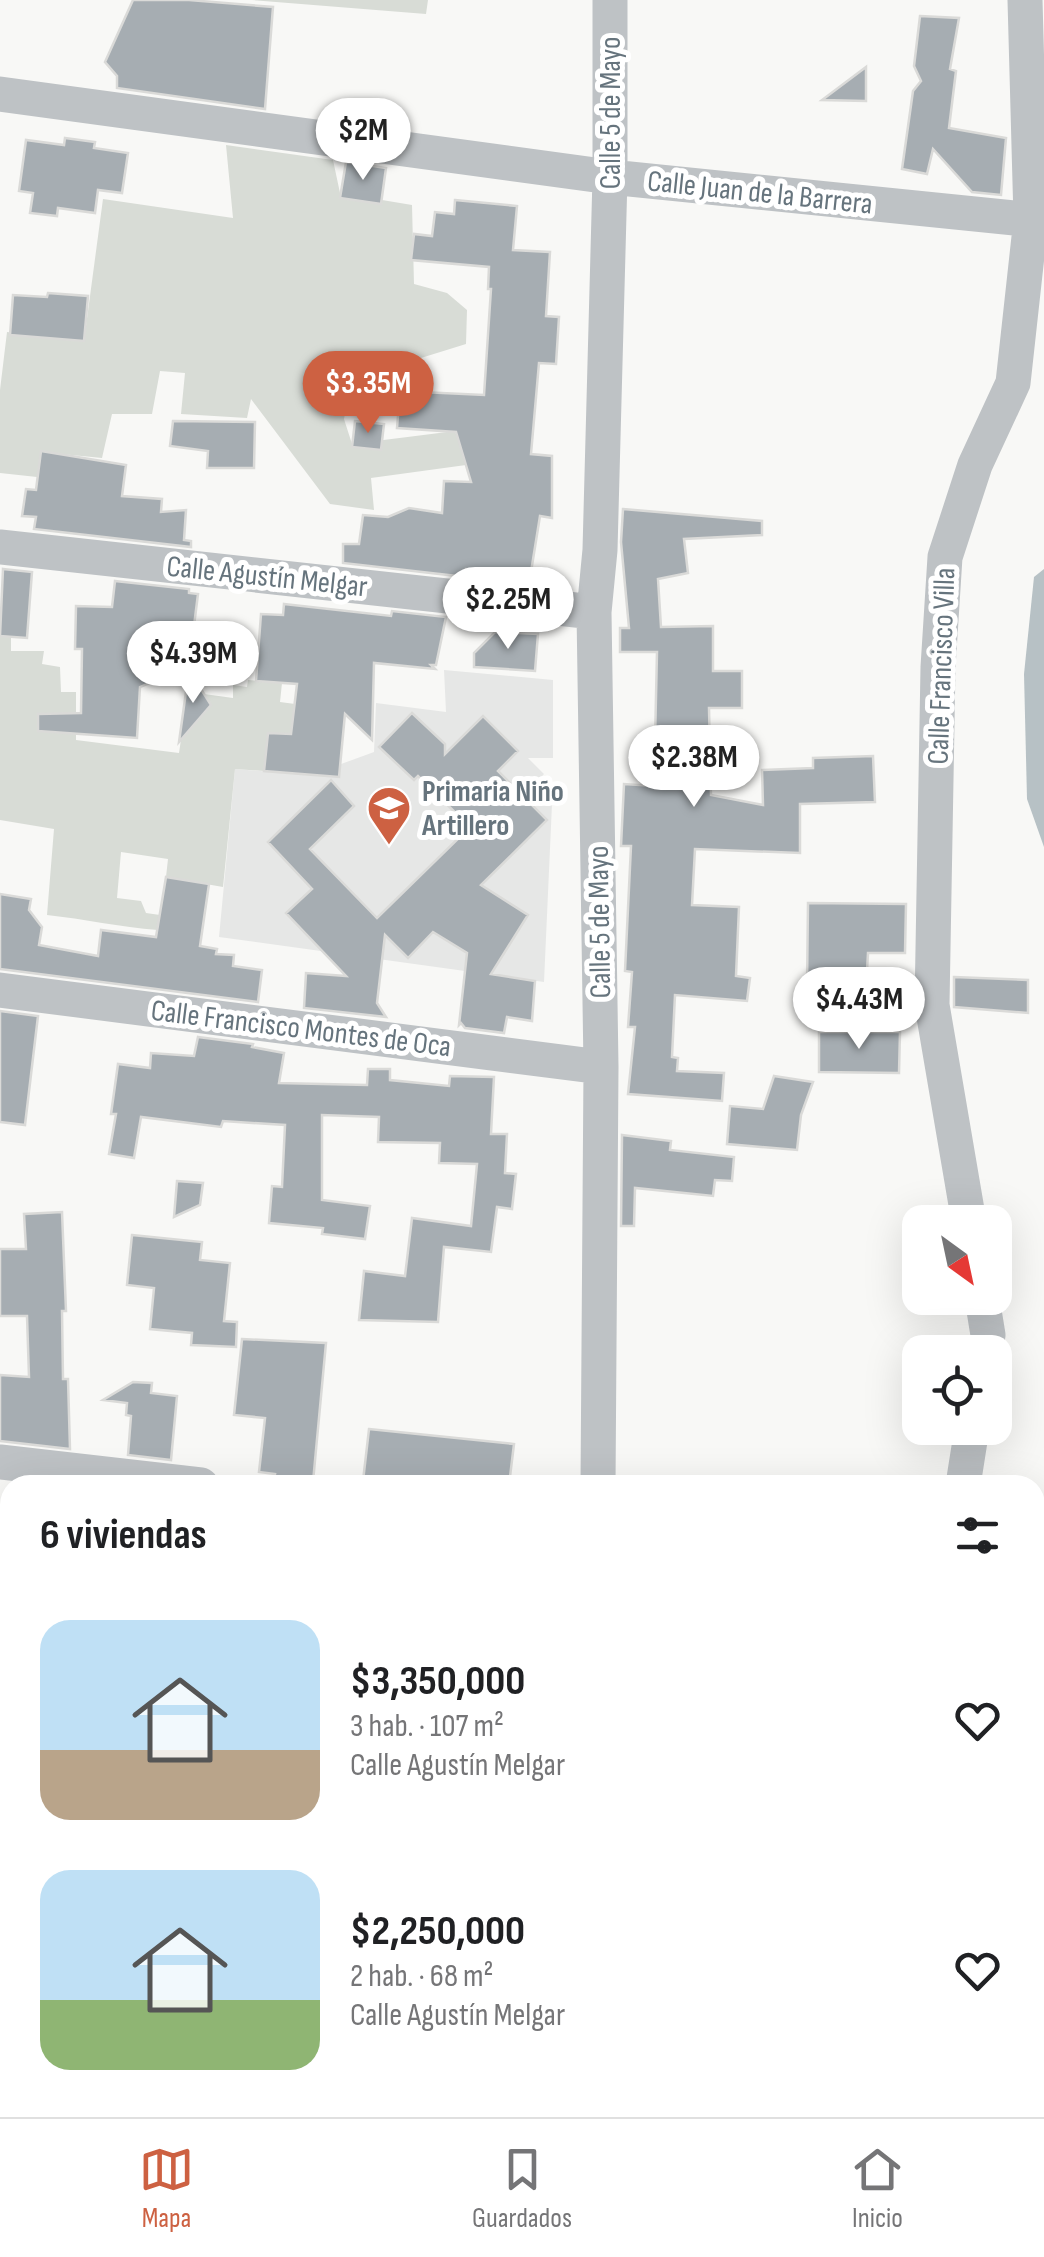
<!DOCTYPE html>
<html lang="es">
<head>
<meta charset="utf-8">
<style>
	:root { --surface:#fff; --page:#f2f2f2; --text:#202124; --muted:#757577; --line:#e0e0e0; --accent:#cd6142 }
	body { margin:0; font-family:"Sofia Sans Condensed",sans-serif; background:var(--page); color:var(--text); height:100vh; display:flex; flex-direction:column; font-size:38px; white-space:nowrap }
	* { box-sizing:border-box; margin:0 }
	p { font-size:32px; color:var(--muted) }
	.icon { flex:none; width:55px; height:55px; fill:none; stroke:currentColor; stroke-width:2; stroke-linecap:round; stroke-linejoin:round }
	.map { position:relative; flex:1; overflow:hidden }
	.sheet { position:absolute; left:0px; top:1475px; width:1045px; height:642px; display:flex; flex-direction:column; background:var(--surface); border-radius:30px 30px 0 0; box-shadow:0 10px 40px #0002 }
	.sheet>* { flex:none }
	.needle { width:65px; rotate:147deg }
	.fabs { position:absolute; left:902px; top:1205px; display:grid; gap:20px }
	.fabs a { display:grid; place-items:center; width:110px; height:110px; border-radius:20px; background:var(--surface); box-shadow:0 10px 40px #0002; font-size:50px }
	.price { position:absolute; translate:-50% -85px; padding:0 22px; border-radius:35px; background:#fff; color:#222; font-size:32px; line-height:65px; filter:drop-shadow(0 2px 5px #0008) }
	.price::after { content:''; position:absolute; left:50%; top:60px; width:30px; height:22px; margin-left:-15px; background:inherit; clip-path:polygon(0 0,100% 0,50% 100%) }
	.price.active { background:var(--accent); color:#fff }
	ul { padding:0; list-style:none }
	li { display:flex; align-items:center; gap:30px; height:250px; padding:0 40px }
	li span { display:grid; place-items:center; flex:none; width:280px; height:200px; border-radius:30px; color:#555 }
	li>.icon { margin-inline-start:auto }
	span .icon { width:120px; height:120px; fill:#fffc; stroke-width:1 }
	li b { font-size:42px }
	h2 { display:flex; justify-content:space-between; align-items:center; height:120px; padding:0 40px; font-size:42px }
	.tabs { display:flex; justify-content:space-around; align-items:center; height:140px; border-top:2px solid var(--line); background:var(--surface); font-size:28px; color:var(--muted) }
	.tabs a { display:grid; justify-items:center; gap:5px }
	.tabs .active { color:var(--accent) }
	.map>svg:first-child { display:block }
	.built { fill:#e6e7e6 }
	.green { fill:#d8dcd6 }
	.water { fill:#b7c1c5 }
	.building { fill:#a6adb2; stroke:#dadad8; stroke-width:2.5 }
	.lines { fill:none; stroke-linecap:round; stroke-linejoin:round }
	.minor { stroke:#bec2c5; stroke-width:35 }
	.labels { text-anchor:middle; stroke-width:10; stroke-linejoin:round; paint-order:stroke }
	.street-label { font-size:30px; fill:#66747d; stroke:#fff }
	.poi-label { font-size:30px; font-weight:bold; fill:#66747d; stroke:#fff; text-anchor:start }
</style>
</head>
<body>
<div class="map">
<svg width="1044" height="2117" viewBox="0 0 1044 2117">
	<rect width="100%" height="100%" fill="#f8f8f6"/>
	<!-- built -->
	<path class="built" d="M 444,670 L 553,680 L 553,758 L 528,758 L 544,774 L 534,785 L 552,804 L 544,982 L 219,937 L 235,769 L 311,775 L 374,752 L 376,703 L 446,712 Z"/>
	<!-- green -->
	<path class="green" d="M 252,0 L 428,0 L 426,14 Z
		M 226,145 L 333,160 L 340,193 L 412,205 L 414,284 L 447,293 L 467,310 L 466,344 L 379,371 L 353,372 L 344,419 L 352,444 L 455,431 L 466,465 L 371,478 L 374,510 L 330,504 L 251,399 L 247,418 L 181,414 L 185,373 L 160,371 L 152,414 L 112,414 L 102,458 L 41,452 L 37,477 L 0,473 L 0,390 L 7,332 L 84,341 L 103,199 L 233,218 Z
		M 0,636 L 11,636 L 11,651 L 44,651 L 42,664 L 60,667 L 61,692 L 76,692 L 76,740 L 179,753 L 183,726 L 192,727 L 210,706 L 204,694 L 233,698 L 233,685 L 247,687 L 248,680 L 282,683 L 280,702 L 295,704 L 292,734 L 268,733 L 264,771 L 235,769 L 223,887 L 166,877 L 168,859 L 121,852 L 117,898 L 141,901 L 146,913 L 160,915 L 158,930 C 120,927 84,919 47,915 L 54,829 L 0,820 Z"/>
	<!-- water -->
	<path class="water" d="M 1044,569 L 1044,847 L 1027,799 L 1024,674 L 1034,577 Z"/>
	<!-- building -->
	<path class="building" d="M 133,0 L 189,0 L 273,7 L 265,109 L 117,88 L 117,76 L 105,62 Z
		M 920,16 L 959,18 L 950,69 L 956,71 L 949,128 L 1006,138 L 1001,195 L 972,192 L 933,149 L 927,174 L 902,169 L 913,91 L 921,81 L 914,66 Z
		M 866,67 L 866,101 L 822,100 Z
		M 65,138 L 95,142 L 94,148 L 128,153 L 122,193 L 98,190 L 95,213 L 58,208 L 57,216 L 30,213 L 33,193 L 19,191 L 26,140 L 64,145 Z
		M 346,162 L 386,168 L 381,204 L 340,198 Z
		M 455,200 L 517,206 L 513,250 L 550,252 L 546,316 L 559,317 L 556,364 L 539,363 L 531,454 L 552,456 L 552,518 L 540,516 L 531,572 L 466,569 L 466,577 L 343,563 L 343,544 L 359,544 L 363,515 L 388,517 L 409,508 L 442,513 L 444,481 L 471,482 L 456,432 L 397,428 L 400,391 L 484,395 L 491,289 L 488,289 L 489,267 L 411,260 L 414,234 L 432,236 L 435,212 L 454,214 Z
		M 48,293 L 88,296 L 84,341 L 10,335 L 13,295 L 47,297 Z
		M 173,421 L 255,422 L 254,468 L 207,468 L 208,451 L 170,446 Z
		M 355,421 L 384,424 L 381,450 L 352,447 Z
		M 41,451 L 126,465 L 122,496 L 162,499 L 161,512 L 186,510 L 184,540 L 191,541 L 191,547 L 34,529 L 36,517 L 22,516 L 26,489 L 36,490 Z
		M 623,509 L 762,521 L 762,535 L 684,539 L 688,573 L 658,579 L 661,627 L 713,626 L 713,671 L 742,671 L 742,708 L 709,708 L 711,795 L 763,805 L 762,770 L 813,768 L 813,758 L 873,756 L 875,802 L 800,804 L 800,853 L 695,849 L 692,905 L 739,907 L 736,976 L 750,978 L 747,1001 L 675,995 L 672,1057 L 678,1058 L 677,1071 L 724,1073 L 722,1101 L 628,1094 L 635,1027 L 628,1027 L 632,972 L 625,971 L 631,846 L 621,846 L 624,784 L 654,786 L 657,652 L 620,652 L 620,628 L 629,628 L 621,542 Z
		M 3,569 L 32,572 L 27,638 L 0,636 Z
		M 115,581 L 189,589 L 189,593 L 198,594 L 189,666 L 140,687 L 137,738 L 38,731 L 38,714 L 81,713 L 82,649 L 75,649 L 76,606 L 112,607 Z
		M 284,604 L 391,616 L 392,611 L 446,617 L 436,665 L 431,665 L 435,669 L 374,663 L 372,740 L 345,714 L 339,777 L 264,771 L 268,733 L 291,734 L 297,684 L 256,681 L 261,614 L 283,615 Z
		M 495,632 L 538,634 L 535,671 L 474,667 L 474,653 Z
		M 189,670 L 211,705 L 179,742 Z
		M 412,713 L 445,744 L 445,754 L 483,716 L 518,751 L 498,771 L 547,820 L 481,885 L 528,915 L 491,974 L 535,981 L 532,1021 L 507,1017 L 504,1033 L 465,1028 L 461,1023 L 459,1025 L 467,953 L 433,932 L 408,958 L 385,935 L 377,1003 L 386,1017 L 304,1008 L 306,973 L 346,976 L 286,913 L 312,889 L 268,842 L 331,780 L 354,806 L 310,849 L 377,918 L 470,827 L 418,776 L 414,780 L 379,747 Z
		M 166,877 L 209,884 L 200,946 L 217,949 L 216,954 L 234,955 L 233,966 L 262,970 L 258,1002 L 0,969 L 0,894 L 31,899 L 29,910 L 42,927 L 39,945 L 98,956 L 101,930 L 156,937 Z
		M 808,903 L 906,904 L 905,953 L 868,953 L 866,989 L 807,986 Z
		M 954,977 L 1028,980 L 1028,1013 L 954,1007 Z
		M 0,1011 L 38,1016 L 25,1125 L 0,1122 Z
		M 819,1032 L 900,1032 L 899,1073 L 819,1072 Z
		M 198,1037 L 253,1044 L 252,1047 L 284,1053 L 279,1083 L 367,1085 L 368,1069 L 390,1069 L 390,1080 L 449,1086 L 450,1076 L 494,1077 L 491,1134 L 507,1134 L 505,1173 L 516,1174 L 512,1209 L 497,1207 L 491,1252 L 444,1247 L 438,1322 L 359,1320 L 364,1271 L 405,1276 L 412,1218 L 471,1226 L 477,1164 L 439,1163 L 440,1143 L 378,1142 L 379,1117 L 322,1115 L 322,1200 L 370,1206 L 365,1239 L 322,1234 L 323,1228 L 269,1223 L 272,1186 L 282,1187 L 285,1125 L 223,1121 L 221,1127 L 141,1117 L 134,1158 L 109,1154 L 116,1114 L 111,1114 L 118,1064 L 150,1068 L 151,1053 L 194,1056 Z
		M 774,1076 L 813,1082 L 801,1115 L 797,1150 L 727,1144 L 730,1106 L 763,1109 Z
		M 622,1135 L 671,1141 L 670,1150 L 734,1157 L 732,1181 L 715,1180 L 713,1196 L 635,1188 L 634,1226 L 621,1226 Z
		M 177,1181 L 203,1183 L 200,1205 L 174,1217 Z
		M 62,1212 L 66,1311 L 62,1311 L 63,1379 L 68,1379 L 70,1449 L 0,1441 L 0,1375 L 29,1377 L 27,1316 L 0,1316 L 0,1249 L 26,1249 L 24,1214 Z
		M 132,1235 L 202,1242 L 200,1260 L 230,1263 L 224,1321 L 237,1322 L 236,1347 L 191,1345 L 192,1333 L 150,1329 L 154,1288 L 127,1285 Z
		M 242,1339 L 326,1343 L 313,1482 L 274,1478 L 275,1474 L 259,1472 L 265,1418 L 234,1415 Z
		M 133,1382 L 152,1383 L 151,1393 L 177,1396 L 171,1460 L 128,1455 L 131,1416 L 126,1415 L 127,1403 L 103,1400 Z
		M 369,1429 L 514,1444 L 509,1485 L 399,1485 L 363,1481 Z"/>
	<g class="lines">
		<!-- minor -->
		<path class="minor" d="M 0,94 L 610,177 L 1044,221
			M 0,547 L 594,612
			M 0,990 L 601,1067
			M 969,1222 L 932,1005 L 938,667 L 945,557 L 975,465 L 1013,383 L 1031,219 L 1025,0
			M 982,1298 L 988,1335 L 985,1352
			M 0,1462 L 201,1485
			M 598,1485 L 601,1067 L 594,612 L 600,550 L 610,177 L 610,0
			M 963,1485 L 972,1428
			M 1035,1582 L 1044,1583
			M 1035,1691 L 1044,1664
			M 1035,1876 L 1044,1880
			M 0,1948 L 10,1949
			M 591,2108 L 591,2117
			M 886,2117 L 889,2108"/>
	</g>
	<!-- icons -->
	<defs>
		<symbol id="school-pin" viewBox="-11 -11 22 30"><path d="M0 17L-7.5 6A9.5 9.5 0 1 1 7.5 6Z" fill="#cd6142" stroke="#fff"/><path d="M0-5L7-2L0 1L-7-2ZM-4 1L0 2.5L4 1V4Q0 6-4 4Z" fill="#fff"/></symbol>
	</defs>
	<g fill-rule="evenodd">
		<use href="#school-pin" x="364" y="783" width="50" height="68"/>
	</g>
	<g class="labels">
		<!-- street labels -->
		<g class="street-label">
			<text transform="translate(610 113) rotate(-90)" y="10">Calle 5 de Mayo</text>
			<text transform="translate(760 192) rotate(6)" y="10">Calle Juan de la Barrera</text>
			<text transform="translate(267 576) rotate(6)" y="10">Calle Agustín Melgar</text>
			<text transform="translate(941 666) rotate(-88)" y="10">Calle Francisco Villa</text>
			<text transform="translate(599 922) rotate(-91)" y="10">Calle 5 de Mayo</text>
			<text transform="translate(301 1028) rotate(7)" y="10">Calle Francisco Montes de Oca</text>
		</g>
		<!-- poi labels -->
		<g class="poi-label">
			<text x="422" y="801">Primaria Niño<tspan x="422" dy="34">Artillero</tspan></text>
		</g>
	</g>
</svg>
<div class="fabs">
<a><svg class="needle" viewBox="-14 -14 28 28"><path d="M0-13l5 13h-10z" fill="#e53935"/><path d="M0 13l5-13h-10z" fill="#757577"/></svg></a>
<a><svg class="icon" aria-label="locate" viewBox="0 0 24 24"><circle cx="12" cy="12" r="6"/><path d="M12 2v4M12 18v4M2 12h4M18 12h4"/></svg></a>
</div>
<b class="price" style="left:363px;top:183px">$2M</b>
<b class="price active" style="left:368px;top:436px">$3.35M</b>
<b class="price" style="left:508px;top:652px">$2.25M</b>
<b class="price" style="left:193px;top:706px">$4.39M</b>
<b class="price" style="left:694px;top:810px">$2.38M</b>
<b class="price" style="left:859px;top:1052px">$4.43M</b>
<section class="sheet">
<h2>6 viviendas<svg class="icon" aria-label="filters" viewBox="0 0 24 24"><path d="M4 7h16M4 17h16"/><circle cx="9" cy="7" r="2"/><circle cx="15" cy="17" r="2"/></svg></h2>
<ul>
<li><span style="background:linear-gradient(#bfe0f5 65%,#b9a48a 0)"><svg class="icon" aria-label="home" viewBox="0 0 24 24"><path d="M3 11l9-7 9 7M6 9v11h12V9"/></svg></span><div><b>$3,350,000</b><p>3 hab. · 107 m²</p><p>Calle Agustín Melgar</p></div><svg class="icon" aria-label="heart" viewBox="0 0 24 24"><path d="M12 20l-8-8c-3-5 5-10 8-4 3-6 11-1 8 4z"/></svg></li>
<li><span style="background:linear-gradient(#bfe0f5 65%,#8fb573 0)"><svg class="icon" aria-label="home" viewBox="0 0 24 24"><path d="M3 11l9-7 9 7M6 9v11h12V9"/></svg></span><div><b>$2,250,000</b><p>2 hab. · 68 m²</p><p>Calle Agustín Melgar</p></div><svg class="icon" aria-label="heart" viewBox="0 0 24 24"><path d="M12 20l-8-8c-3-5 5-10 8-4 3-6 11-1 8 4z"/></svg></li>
</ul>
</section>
</div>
<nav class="tabs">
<a class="active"><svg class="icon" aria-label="map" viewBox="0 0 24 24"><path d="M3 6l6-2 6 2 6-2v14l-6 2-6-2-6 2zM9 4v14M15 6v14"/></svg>Mapa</a>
<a><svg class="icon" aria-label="saved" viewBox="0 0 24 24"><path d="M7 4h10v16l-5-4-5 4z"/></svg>Guardados</a>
<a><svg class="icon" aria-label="home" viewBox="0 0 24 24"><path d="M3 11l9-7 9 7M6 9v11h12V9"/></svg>Inicio</a>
</nav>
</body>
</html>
